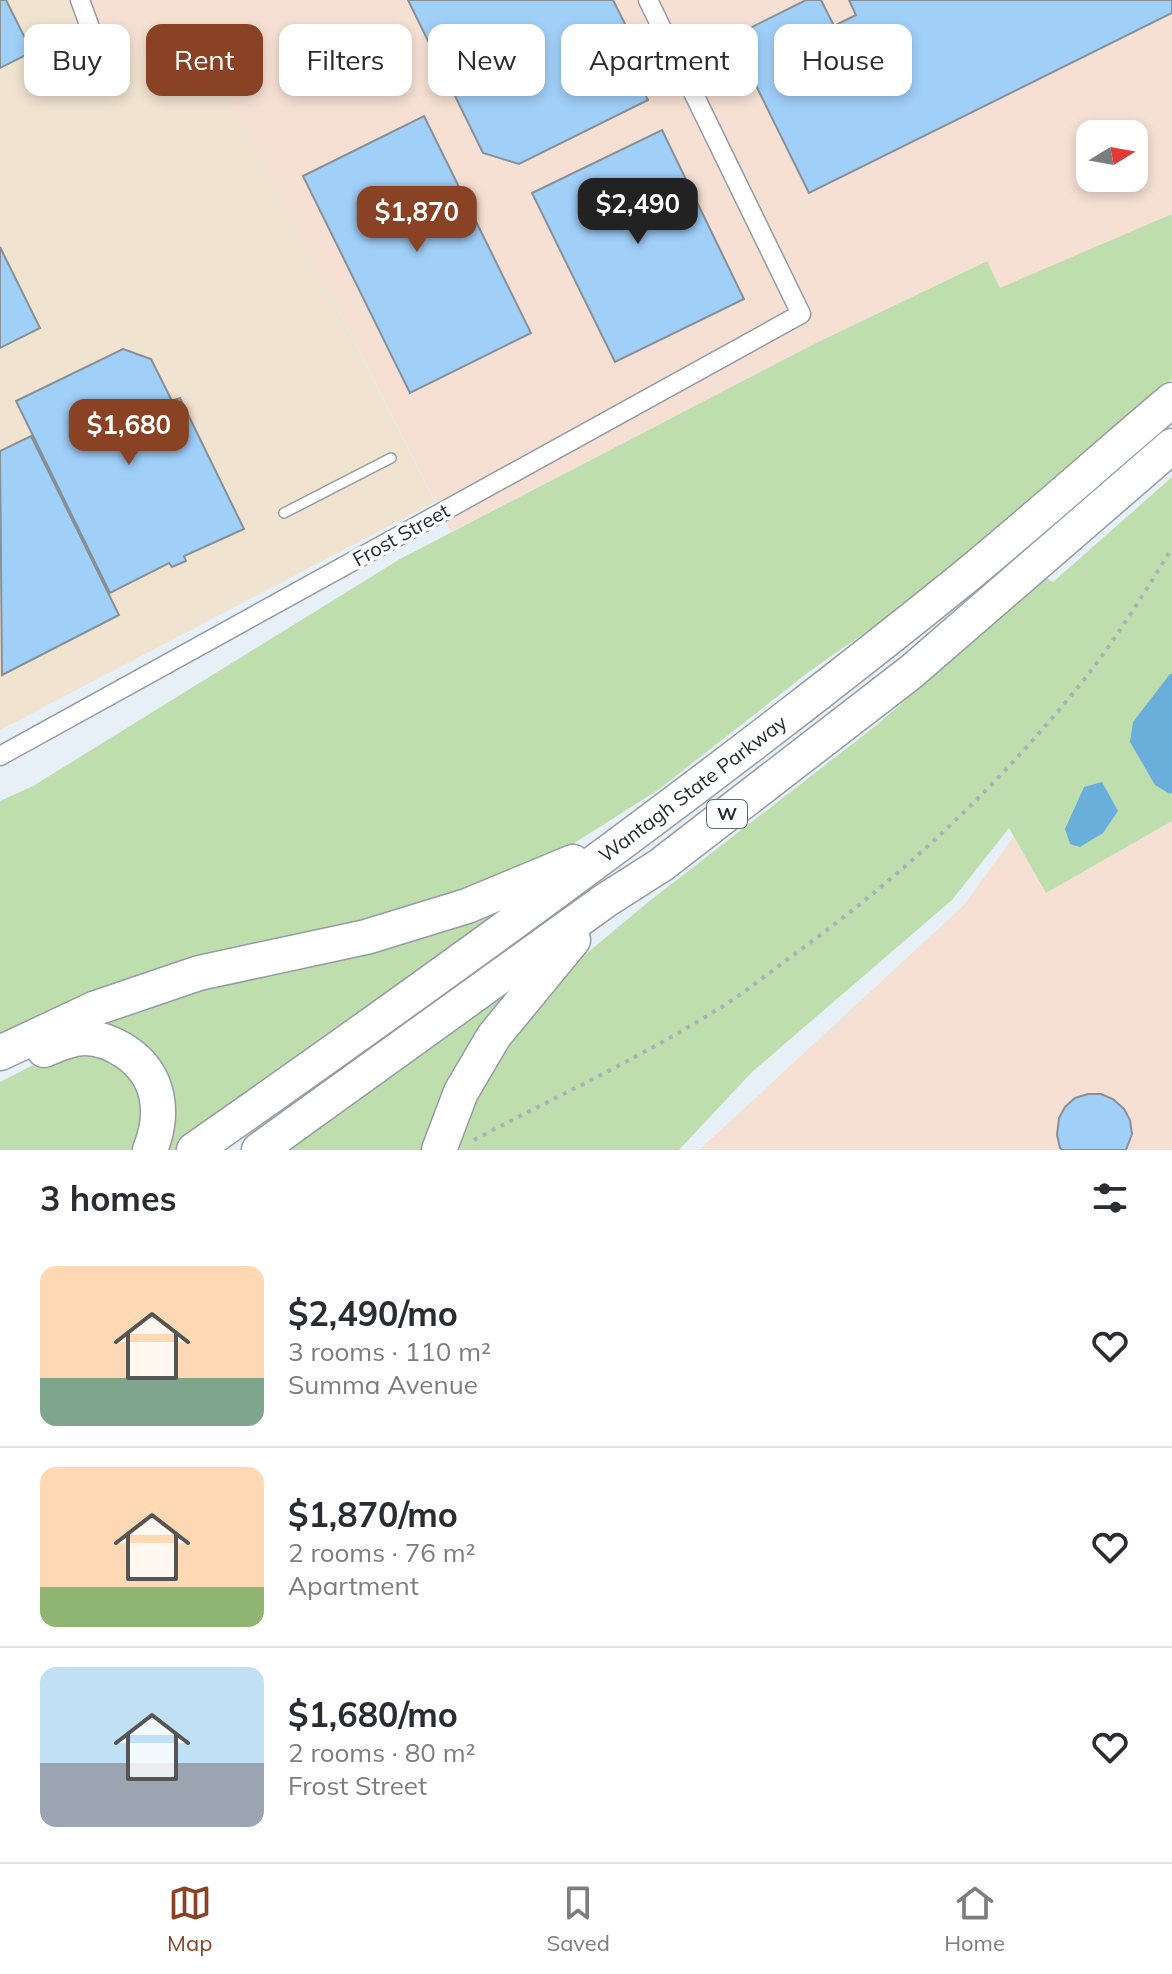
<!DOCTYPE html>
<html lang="en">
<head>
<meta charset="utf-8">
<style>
	:root { --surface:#fff; --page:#f2f2f3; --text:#2b2b33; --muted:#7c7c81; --line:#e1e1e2; --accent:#8a4224 }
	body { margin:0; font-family:Mulish,sans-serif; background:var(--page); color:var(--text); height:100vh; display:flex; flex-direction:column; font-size:30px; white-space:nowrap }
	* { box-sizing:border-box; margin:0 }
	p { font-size:26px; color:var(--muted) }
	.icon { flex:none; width:44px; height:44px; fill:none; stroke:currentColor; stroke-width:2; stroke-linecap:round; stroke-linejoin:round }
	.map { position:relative; height:1150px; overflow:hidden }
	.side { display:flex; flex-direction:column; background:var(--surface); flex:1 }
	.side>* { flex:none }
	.guide { position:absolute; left:24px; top:24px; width:1124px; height:72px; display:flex; gap:16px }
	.needle { width:52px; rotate:79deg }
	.tools { position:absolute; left:1076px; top:120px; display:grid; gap:16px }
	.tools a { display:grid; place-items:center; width:72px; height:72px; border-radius:16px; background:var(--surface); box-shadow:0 4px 12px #0003; font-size:40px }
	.price { position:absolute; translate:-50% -68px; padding:0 18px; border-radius:16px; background:var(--accent); color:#fff; font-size:26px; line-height:52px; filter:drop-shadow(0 2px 4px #0008) }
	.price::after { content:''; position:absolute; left:50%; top:48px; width:24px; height:18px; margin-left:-12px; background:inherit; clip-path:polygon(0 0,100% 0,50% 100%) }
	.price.current { background:#222; color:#fff }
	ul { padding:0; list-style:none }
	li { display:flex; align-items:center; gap:24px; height:200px; padding:0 40px }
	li+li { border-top:2px solid var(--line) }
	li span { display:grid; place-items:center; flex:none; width:224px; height:160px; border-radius:16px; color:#555 }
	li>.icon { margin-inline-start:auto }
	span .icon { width:96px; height:96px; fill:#fffc; stroke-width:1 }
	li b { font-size:34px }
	h2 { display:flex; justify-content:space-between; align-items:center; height:96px; padding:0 40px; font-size:34px }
	.chip { padding:0 28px; border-radius:16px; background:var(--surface); box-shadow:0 4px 12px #0003; font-size:28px; line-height:72px }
	.chip.current { background:var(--accent); color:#fff }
	.menu { display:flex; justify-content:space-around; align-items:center; height:112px; border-top:2px solid var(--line); background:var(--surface); font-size:22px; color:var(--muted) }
	.menu a { display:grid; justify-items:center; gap:4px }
	.menu .current { color:var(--accent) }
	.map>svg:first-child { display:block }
	.commercial { fill:#f0e3cf }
	.industrial { fill:#f6e0d3; fill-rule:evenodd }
	.green { fill:#bedfad }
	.water { fill:#6aafdb }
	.building { fill:#a0cff8; stroke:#889097; stroke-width:2 }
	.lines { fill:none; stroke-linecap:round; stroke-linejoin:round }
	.service-casing { stroke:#949ca3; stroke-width:12 }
	.minor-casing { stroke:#949ca3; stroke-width:21 }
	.motorway-casing { stroke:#949ca3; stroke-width:37 }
	.path { stroke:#abb2b7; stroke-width:4; stroke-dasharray:4 6; stroke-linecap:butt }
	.service { stroke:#fff; stroke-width:9 }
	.minor { stroke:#fff; stroke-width:18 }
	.motorway { stroke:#fff; stroke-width:34 }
	.labels { text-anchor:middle; stroke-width:7; stroke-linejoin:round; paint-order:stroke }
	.shield { fill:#fafcfe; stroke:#66696c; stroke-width:2 }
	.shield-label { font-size:18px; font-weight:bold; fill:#272a2d }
	.street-label { font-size:20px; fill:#272a2d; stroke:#fafcfe }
</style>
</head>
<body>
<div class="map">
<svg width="1172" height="1150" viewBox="0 0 1172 1150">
	<rect width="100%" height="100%" fill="#e7f0f7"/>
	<!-- commercial -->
	<path class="commercial" d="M 0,0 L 67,0 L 93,81 L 200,37 L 435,502 L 0,730 Z"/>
	<!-- industrial -->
	<path class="industrial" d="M 67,0 L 1172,0 L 1172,214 L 1000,289 L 986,261 L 814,344 L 451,532 L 200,38 L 93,81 ZM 1090,134 L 1134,134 L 1134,178 L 1090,178 Z
		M 1172,617 L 1172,1150 L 699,1150 L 964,905 Z"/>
	<!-- green -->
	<path class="green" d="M 1172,214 L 1172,379 L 946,570 L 876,625 L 810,671 L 658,790 L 568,847 L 471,892 L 0,1042 L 0,801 L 33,786 L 400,559 L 814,344 L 987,261 L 1000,288 Z
		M 1172,477 L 1172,821 L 1046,893 L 1009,828 L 952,900 L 752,1072 L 679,1150 L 452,1150 L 490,1069 L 575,963 L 647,903 L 878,724 L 982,633 L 1041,575 L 1053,582 Z
		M 486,914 L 489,917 L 448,957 L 184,1145 L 175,1150 L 159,1150 L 169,1134 L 104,1029 L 103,1020 L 157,1000 Z
		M 507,994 L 424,1150 L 284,1150 Z
		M 92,1049 L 126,1063 L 146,1096 L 137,1150 L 0,1150 L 0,1082 L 57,1053 Z"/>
	<!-- water -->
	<path class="water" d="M 1170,674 L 1172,674 L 1172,792 L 1170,794 L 1155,785 L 1130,742 L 1133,722 Z
		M 1102,782 L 1118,811 L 1103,833 L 1080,847 L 1070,844 L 1065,829 L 1084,787 Z"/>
	<!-- building -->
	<path class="building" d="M 0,0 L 6,0 L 32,52 L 0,68 Z
		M 408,0 L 613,0 L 626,26 L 614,32 L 648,100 L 519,164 L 483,153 Z
		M 806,0 L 821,0 L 834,26 L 856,15 L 849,0 L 1172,0 L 1172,13 L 809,193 L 732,37 Z
		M 424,116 L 531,333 L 410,393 L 303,176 Z
		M 662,130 L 744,299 L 615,362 L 532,193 Z
		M 0,247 L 40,328 L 0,348 Z
		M 123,349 L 151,359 L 172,401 L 180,398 L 244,529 L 184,556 L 186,561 L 172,567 L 169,563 L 110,593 L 16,401 Z
		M 31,436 L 119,615 L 2,675 L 0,451 Z
		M 1088,1094 L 1101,1094 L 1113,1099 L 1124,1109 L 1130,1120 L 1132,1134 L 1126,1150 L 1062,1150 L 1060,1148 L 1057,1135 L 1059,1118 L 1065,1107 L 1075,1098 Z"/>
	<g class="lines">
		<defs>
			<path id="service" d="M 284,513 L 391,458"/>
			<path id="minor" d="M 80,0 L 104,66
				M 0,756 L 801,314 L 648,0"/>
			<g id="motorway">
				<path d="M 44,1050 C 56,1045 71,1038 85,1038 C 100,1038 114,1044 126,1052 C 160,1075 165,1113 150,1150"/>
				<path d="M 0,1053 L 96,1008 L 199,973 L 366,937 L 467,906 L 573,862"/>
				<path id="s1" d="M 194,1150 C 454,968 712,781 960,581 C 1032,522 1101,460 1172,400"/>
				<path d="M 259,1150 L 606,900 L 661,865 L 911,672 L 1172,446"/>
				<path d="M 439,1150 L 461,1092 L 494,1036 L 573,940"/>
			</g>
		</defs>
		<!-- service casing -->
		<use href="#service" class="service-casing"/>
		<!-- minor casing -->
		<use href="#minor" class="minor-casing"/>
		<!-- motorway casing -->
		<use href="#motorway" class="motorway-casing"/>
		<!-- path -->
		<path class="path" d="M 474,1140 C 553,1098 634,1061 710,1014 C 741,996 770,972 799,951 C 900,877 989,795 1069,698 C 1108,652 1140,600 1172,548"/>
		<!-- service -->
		<use href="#service" class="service"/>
		<!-- minor -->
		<use href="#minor" class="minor"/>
		<!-- motorway -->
		<use href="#motorway" class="motorway"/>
	</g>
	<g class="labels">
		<!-- shield labels -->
		<rect class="shield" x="707" y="800" width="40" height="28" rx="6"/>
		<g class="shield-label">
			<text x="727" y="820">W</text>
		</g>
		<!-- street labels -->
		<g class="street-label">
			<text transform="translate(401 535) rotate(-29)" y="7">Frost Street</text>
			<text dy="7" stroke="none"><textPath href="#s1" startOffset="616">Wantagh State Parkway</textPath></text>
		</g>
	</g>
</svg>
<div class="tools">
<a><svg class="needle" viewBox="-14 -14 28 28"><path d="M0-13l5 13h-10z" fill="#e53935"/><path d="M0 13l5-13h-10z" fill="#7c7c81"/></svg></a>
</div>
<b class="price current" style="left:638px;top:246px">$2,490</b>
<b class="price" style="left:417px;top:254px">$1,870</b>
<b class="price" style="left:129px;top:467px">$1,680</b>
<div class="guide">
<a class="chip">Buy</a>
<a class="chip current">Rent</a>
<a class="chip">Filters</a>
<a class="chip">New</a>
<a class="chip">Apartment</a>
<a class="chip">House</a>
</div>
</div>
<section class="side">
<h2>3 homes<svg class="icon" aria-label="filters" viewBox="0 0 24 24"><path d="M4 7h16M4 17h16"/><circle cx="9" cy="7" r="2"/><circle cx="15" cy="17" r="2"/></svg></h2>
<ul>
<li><span style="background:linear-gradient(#ffd9b3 70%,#7fa58c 0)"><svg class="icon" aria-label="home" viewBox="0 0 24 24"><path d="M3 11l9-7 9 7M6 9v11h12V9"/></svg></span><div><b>$2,490/mo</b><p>3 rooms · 110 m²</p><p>Summa Avenue</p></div><svg class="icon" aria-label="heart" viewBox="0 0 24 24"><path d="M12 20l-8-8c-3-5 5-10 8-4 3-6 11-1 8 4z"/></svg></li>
<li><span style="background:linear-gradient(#ffd9b3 75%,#8fb573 0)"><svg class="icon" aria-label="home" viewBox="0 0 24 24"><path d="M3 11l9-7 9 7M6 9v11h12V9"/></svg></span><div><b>$1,870/mo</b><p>2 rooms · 76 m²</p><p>Apartment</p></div><svg class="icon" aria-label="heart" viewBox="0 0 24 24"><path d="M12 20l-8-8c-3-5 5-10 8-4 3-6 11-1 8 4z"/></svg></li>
<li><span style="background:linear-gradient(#bfe0f5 60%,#9aa5b1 0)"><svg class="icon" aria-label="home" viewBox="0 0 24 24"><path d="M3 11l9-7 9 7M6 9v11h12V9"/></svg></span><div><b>$1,680/mo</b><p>2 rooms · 80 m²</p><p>Frost Street</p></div><svg class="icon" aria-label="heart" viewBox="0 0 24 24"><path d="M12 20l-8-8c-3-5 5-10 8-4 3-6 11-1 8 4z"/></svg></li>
</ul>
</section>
<nav class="menu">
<a class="current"><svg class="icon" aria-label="map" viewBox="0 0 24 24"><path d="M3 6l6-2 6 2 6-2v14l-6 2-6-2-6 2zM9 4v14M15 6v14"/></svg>Map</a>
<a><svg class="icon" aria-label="saved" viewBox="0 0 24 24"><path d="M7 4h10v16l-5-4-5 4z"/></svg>Saved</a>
<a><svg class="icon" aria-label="home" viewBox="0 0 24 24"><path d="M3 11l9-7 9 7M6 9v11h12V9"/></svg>Home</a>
</nav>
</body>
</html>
